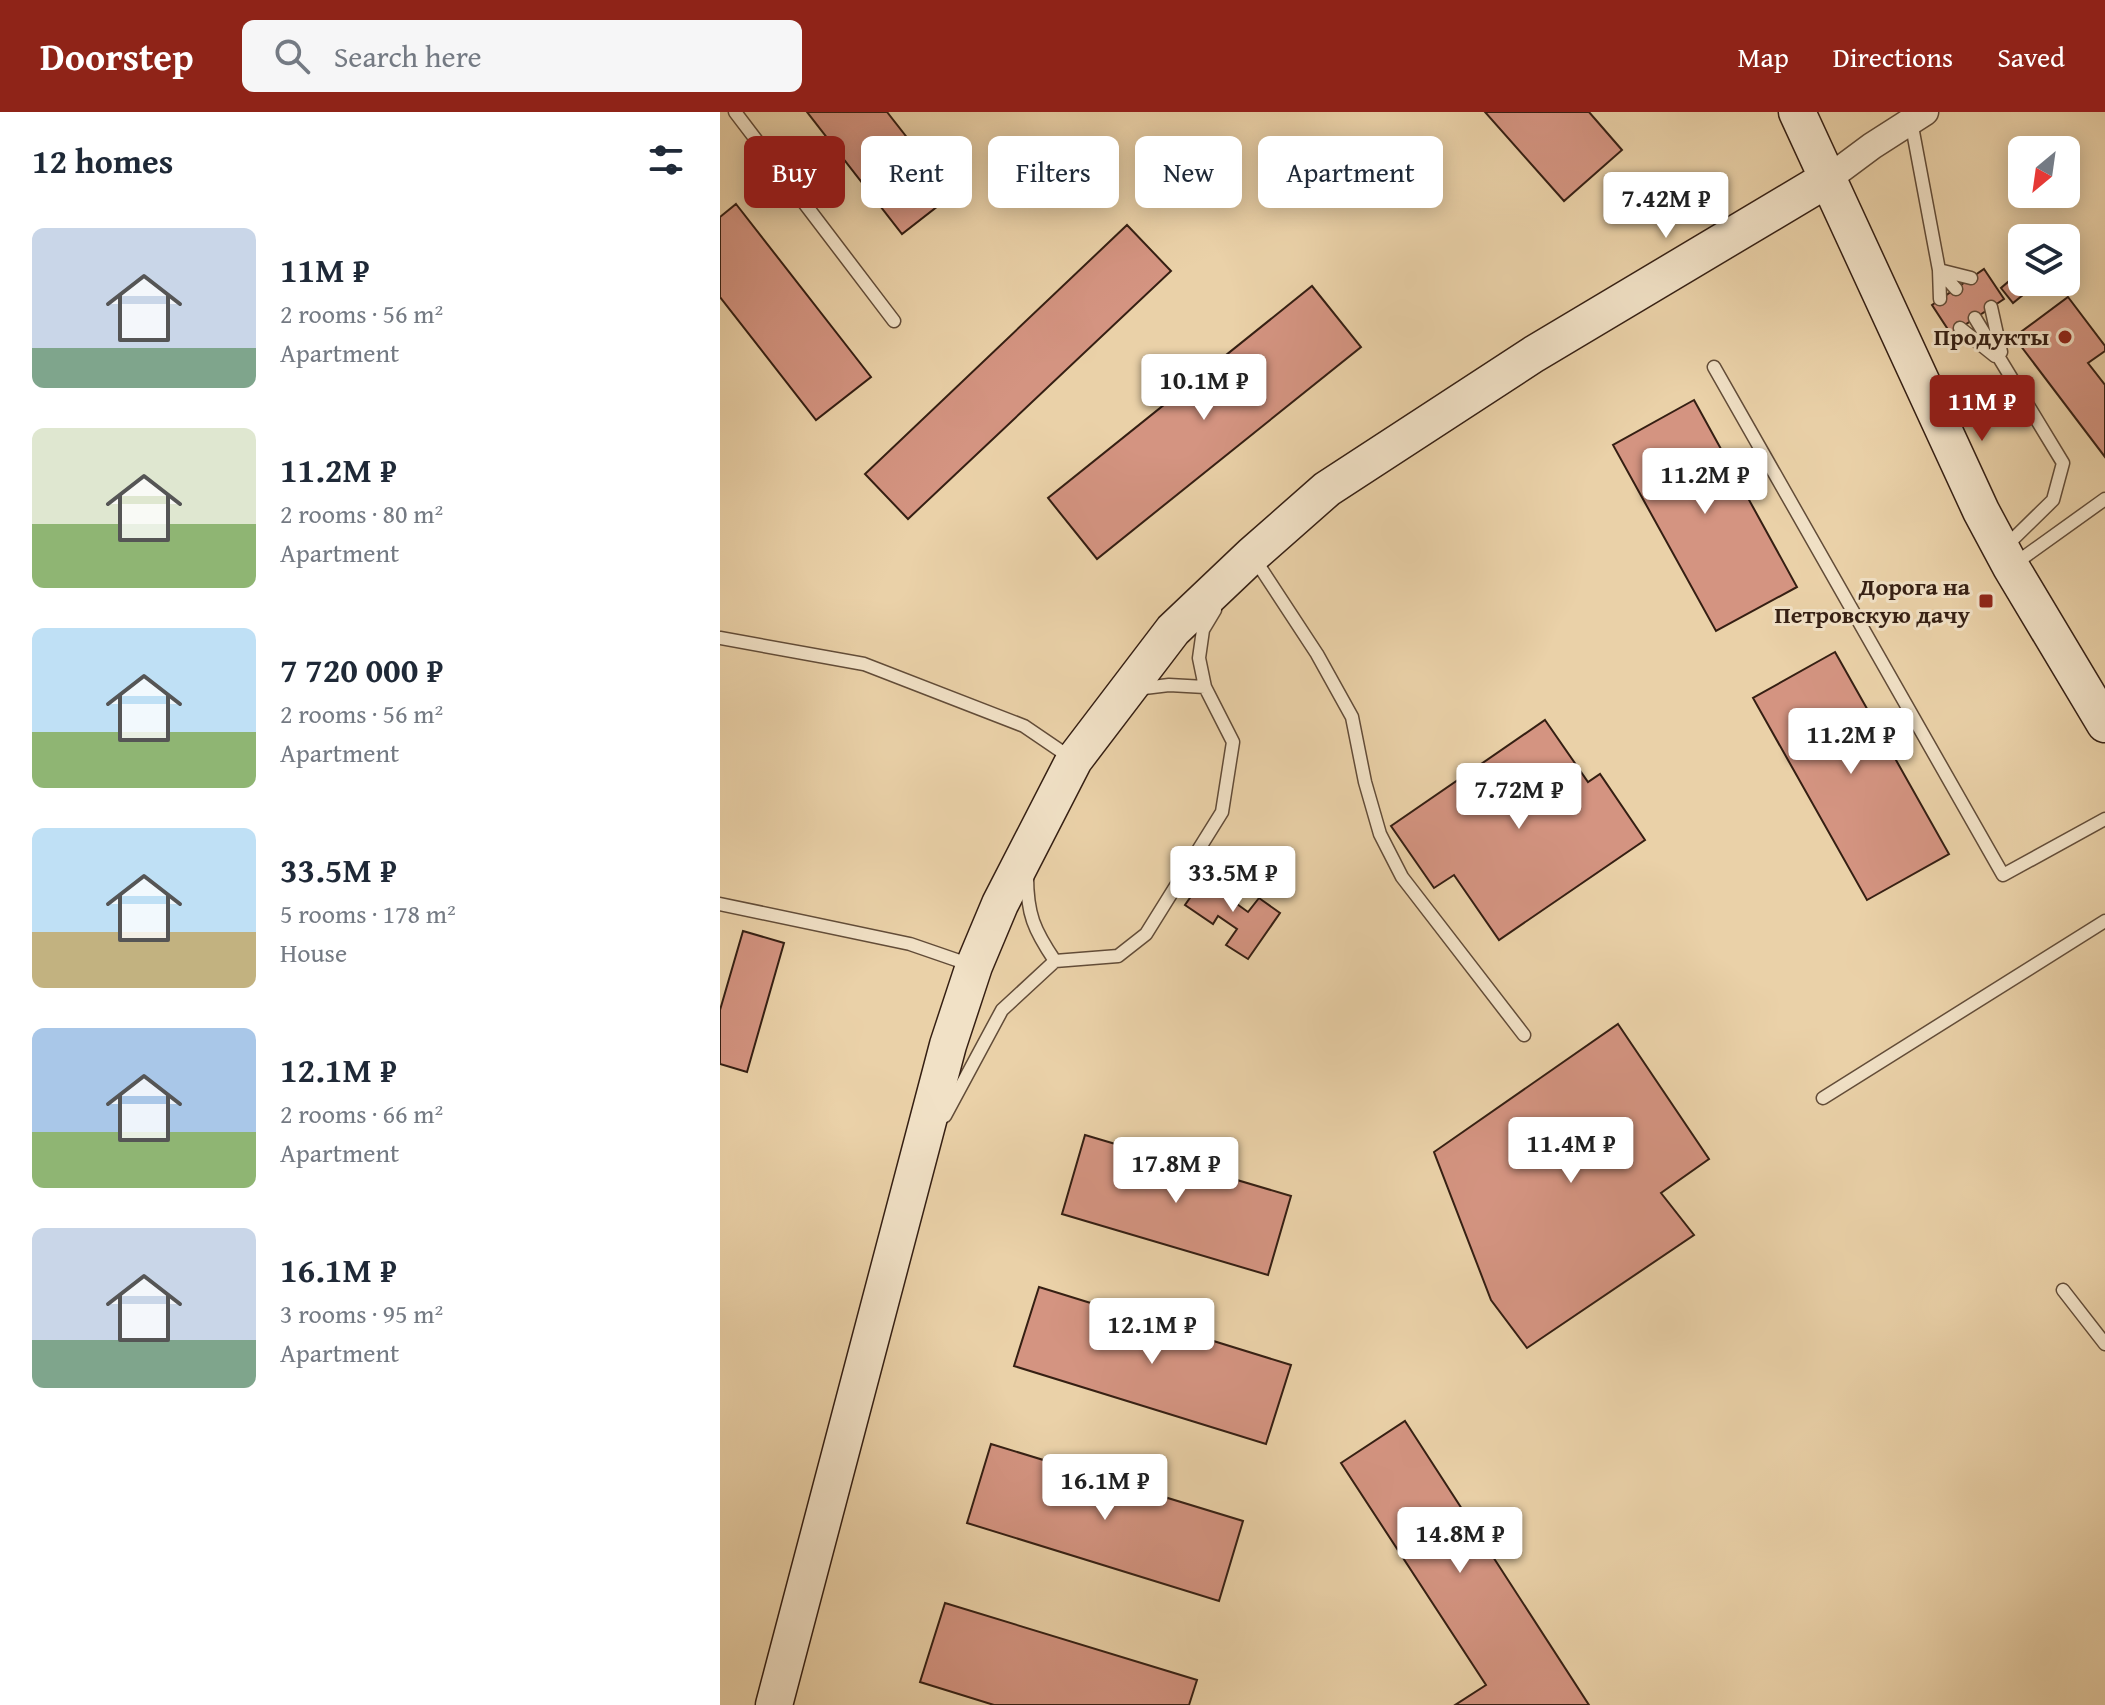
<!DOCTYPE html>
<html lang="en">
<head>
<meta charset="utf-8">
<style>
	:root { --surface:#fff; --page:#f6f6f7; --text:#1f2937; --muted:#747a83; --accent:#8f2418 }
	body { margin:0; font-family:"Gentium Book Plus",serif; background:var(--page); color:var(--text); height:100vh; display:flex; flex-direction:column; font-size:30px; white-space:nowrap }
	* { box-sizing:border-box; margin:0 }
	p { font-size:26px; color:var(--muted) }
	.icon { flex:none; width:44px; height:44px; fill:none; stroke:currentColor; stroke-width:2; stroke-linecap:round; stroke-linejoin:round }
	.map { position:relative; flex:1; overflow:hidden }
	.panel { display:flex; flex-direction:column; background:var(--surface); width:720px }
	.panel>* { flex:none }
	.top-card { position:absolute; left:24px; top:24px; width:760px; height:72px; display:flex; gap:16px }
	.needle { width:52px; rotate:209deg }
	.controls { position:absolute; left:1288px; top:24px; display:grid; gap:16px }
	.controls a { display:grid; place-items:center; width:72px; height:72px; border-radius:12px; background:var(--surface); box-shadow:0 4px 20px #0003; font-size:40px }
	.price { position:absolute; translate:-50% -68px; padding:0 18px; border-radius:8px; background:#fff; color:#222; font-size:26px; line-height:52px; filter:drop-shadow(0 2px 4px #0008) }
	.price::after { content:''; position:absolute; left:50%; top:48px; width:24px; height:18px; margin-left:-12px; background:inherit; clip-path:polygon(0 0,100% 0,50% 100%) }
	.price.selected { background:var(--accent); color:#fff }
	ul { padding:0; list-style:none }
	li { display:flex; align-items:center; gap:24px; height:200px; padding:0 32px }
	li span { display:grid; place-items:center; flex:none; width:224px; height:160px; border-radius:12px; color:#555 }
	li>.icon { margin-inline-start:auto }
	span .icon { width:96px; height:96px; fill:#fffc; stroke-width:1 }
	li b { font-size:34px }
	h2 { display:flex; justify-content:space-between; align-items:center; height:96px; padding:0 32px; font-size:34px }
	.chip { padding:0 28px; border-radius:12px; background:var(--surface); box-shadow:0 4px 20px #0003; font-size:28px; line-height:72px }
	.chip.selected { background:var(--accent); color:#fff }
	header { display:flex; align-items:center; gap:48px; box-sizing:border-box; height:112px; padding:0 40px; background:var(--accent); color:#fff }
	header strong { font-size:38px }
	nav { display:flex; gap:44px; margin-inline-start:auto; font-size:28px }
	.search { width:560px; height:72px; background:var(--page); display:flex; align-items:center; gap:20px; box-sizing:border-box; padding:0 28px; border-radius:12px; color:var(--muted); font-size:30px }
	main { display:flex; flex:1; min-height:0 }
	.map>svg:first-child { display:block }
	.building { fill:#d49481; stroke:#351f13; stroke-width:2 }
	.lines { fill:none; stroke-linecap:round; stroke-linejoin:round }
	.lane-casing { stroke:#624c38; stroke-width:15 }
	.street-casing { stroke:#624c38; stroke-width:29 }
	.secondary-casing { stroke:#351f13; stroke-width:39 }
	.lane { stroke:#f1e1c6; stroke-width:12 }
	.street { stroke:#f1e1c6; stroke-width:26 }
	.secondary { stroke:#f1e1c6; stroke-width:36 }
	.poi-dot { fill:#8f2418; stroke:#f1e1c6; stroke-width:3 }
	.labels { text-anchor:middle; stroke-width:6; stroke-linejoin:round; paint-order:stroke }
	.poi-label { font-size:24px; font-weight:bold; fill:#351f13; stroke:#f1e1c6; text-anchor:end }
</style>
</head>
<body>
<header>
<strong>Doorstep</strong>
<div class="search"><svg class="icon" aria-label="search" viewBox="0 0 24 24"><circle cx="10" cy="10" r="6"/><path d="M15 15l6 6"/></svg>Search here</div>
<nav><a>Map</a><a>Directions</a><a>Saved</a></nav>
</header>
<main>
<section class="panel">
<h2>12 homes<svg class="icon" aria-label="filters" viewBox="0 0 24 24"><path d="M4 7h16M4 17h16"/><circle cx="9" cy="7" r="2"/><circle cx="15" cy="17" r="2"/></svg></h2>
<ul>
<li><span style="background:linear-gradient(#c9d6e8 75%,#7fa58c 0)"><svg class="icon" aria-label="home" viewBox="0 0 24 24"><path d="M3 11l9-7 9 7M6 9v11h12V9"/></svg></span><div><b>11M ₽</b><p>2 rooms · 56 m²</p><p>Apartment</p></div></li>
<li><span style="background:linear-gradient(#dfe7d0 60%,#8fb573 0)"><svg class="icon" aria-label="home" viewBox="0 0 24 24"><path d="M3 11l9-7 9 7M6 9v11h12V9"/></svg></span><div><b>11.2M ₽</b><p>2 rooms · 80 m²</p><p>Apartment</p></div></li>
<li><span style="background:linear-gradient(#bfe0f5 65%,#8fb573 0)"><svg class="icon" aria-label="home" viewBox="0 0 24 24"><path d="M3 11l9-7 9 7M6 9v11h12V9"/></svg></span><div><b>7 720 000 ₽</b><p>2 rooms · 56 m²</p><p>Apartment</p></div></li>
<li><span style="background:linear-gradient(#bfe0f5 65%,#c2b280 0)"><svg class="icon" aria-label="home" viewBox="0 0 24 24"><path d="M3 11l9-7 9 7M6 9v11h12V9"/></svg></span><div><b>33.5M ₽</b><p>5 rooms · 178 m²</p><p>House</p></div></li>
<li><span style="background:linear-gradient(#a9c7e8 65%,#8fb573 0)"><svg class="icon" aria-label="home" viewBox="0 0 24 24"><path d="M3 11l9-7 9 7M6 9v11h12V9"/></svg></span><div><b>12.1M ₽</b><p>2 rooms · 66 m²</p><p>Apartment</p></div></li>
<li><span style="background:linear-gradient(#c9d6e8 70%,#7fa58c 0)"><svg class="icon" aria-label="home" viewBox="0 0 24 24"><path d="M3 11l9-7 9 7M6 9v11h12V9"/></svg></span><div><b>16.1M ₽</b><p>3 rooms · 95 m²</p><p>Apartment</p></div></li>
</ul>
</section>
<div class="map">
<svg width="1385" height="1593" viewBox="0 0 1385 1593">
	<rect width="100%" height="100%" fill="#ead1a8"/>
	<filter id="stains"><feTurbulence type="fractalNoise" baseFrequency=".0025" numOctaves="4"/><feColorMatrix values="0 0 0 0 .2 0 0 0 0 .09 0 0 0 0 .02 0 0 0 .5 -.17"/></filter>
	<radialGradient id="worn" r=".72"><stop offset=".6" stop-color="#630" stop-opacity="0"/><stop offset="1" stop-color="#630" stop-opacity=".3"/></radialGradient>
	<!-- building -->
	<path class="building" d="M 87,0 L 167,0 L 232,83 L 182,122 Z
		M 765,0 L 869,0 L 902,38 L 844,89 Z
		M 16,92 L 151,265 L 96,308 L 0,185 L 0,105 Z
		M 407,113 L 451,159 L 188,407 L 145,362 Z
		M 1264,157 L 1284,187 L 1231,222 L 1212,193 Z
		M 1302,158 L 1302,170 L 1319,170 L 1293,191 L 1281,176 Z
		M 592,174 L 641,235 L 377,447 L 328,386 Z
		M 1348,185 L 1385,234 L 1385,239 L 1368,251 L 1385,273 L 1385,345 L 1294,225 Z
		M 974,288 L 1077,475 L 996,519 L 893,333 Z
		M 1115,540 L 1229,742 L 1147,788 L 1033,586 Z
		M 825,608 L 868,670 L 880,662 L 925,728 L 779,828 L 734,763 L 714,776 L 671,714 Z
		M 488,760 L 515,779 L 510,787 L 528,800 L 539,786 L 560,801 L 528,847 L 506,833 L 517,817 L 498,804 L 493,812 L 465,793 Z
		M 23,819 L 64,831 L 27,960 L 0,952 L 0,898 Z
		M 898,912 L 989,1047 L 941,1081 L 974,1123 L 807,1236 L 771,1188 L 714,1040 Z
		M 365,1023 L 571,1084 L 548,1163 L 342,1102 Z
		M 319,1175 L 571,1253 L 546,1332 L 294,1254 Z
		M 685,1309 L 869,1593 L 735,1593 L 766,1573 L 621,1351 Z
		M 271,1332 L 523,1409 L 499,1489 L 247,1411 Z
		M 225,1491 L 477,1568 L 469,1593 L 274,1593 L 200,1570 Z"/>
	<g class="lines">
		<defs>
			<path id="lane" d="M 15,0 L 174,209
				M 1191,9 L 1219,158 L 1251,166
				M 1220,187 L 1219,158 L 1236,177
				M 1271,195 L 1281,240
				M 1255,206 L 1343,351 L 1333,388 L 1284,436
				M 1240,216 L 1275,244
				M 994,255 L 1283,763 L 1385,707
				M 534,446 L 597,542 L 632,605 L 645,670 L 660,722 L 682,765 L 804,923
				M 1293,453 L 1385,387
				M 0,526 L 144,552 L 304,614 L 351,646
				M 416,577 L 449,573 L 485,575
				M 307,764 C 307,802 314,818 335,849
				M 0,792 L 190,832 L 251,853
				M 1103,986 L 1385,809
				M 225,1004 L 282,898 L 335,849 L 398,844 L 426,822 L 502,700 L 513,630 L 485,575 L 479,546 L 483,518 L 495,498
				M 1343,1178 L 1385,1232"/>
			<path id="street" d="M 1109,66 L 1152,34 L 1205,0"/>
			<path id="secondary" d="M 1077,0 L 1261,399 L 1291,455 L 1385,612
				M 54,1593 L 228,933 L 254,854 L 280,792 L 354,648 L 453,518 L 532,443 L 607,377 L 814,242 L 1109,66"/>
		</defs>
		<!-- lane casing -->
		<use href="#lane" class="lane-casing"/>
		<!-- street casing -->
		<use href="#street" class="street-casing"/>
		<!-- secondary casing -->
		<use href="#secondary" class="secondary-casing"/>
		<!-- lane -->
		<use href="#lane" class="lane"/>
		<!-- street -->
		<use href="#street" class="street"/>
		<!-- secondary -->
		<use href="#secondary" class="secondary"/>
	</g>
	<!-- markers -->
	<g class="poi-dot">
		<circle cx="1345" cy="225" r="8"/>
		<rect x="1258" y="481" width="16" height="16" rx="4"/>
	</g>
	<g class="labels">
		<!-- poi labels -->
		<g class="poi-label">
			<text x="1329" y="233">Продукты</text>
			<text x="1250" y="483">Дорога на<tspan x="1250" dy="28">Петровскую дачу</tspan></text>
		</g>
	</g>
	<rect width="100%" height="100%" filter="url(#stains)"/>
	<rect width="100%" height="100%" fill="url(#worn)"/>
</svg>
<div class="controls">
<a><svg class="needle" viewBox="-14 -14 28 28"><path d="M0-13l5 13h-10z" fill="#e53935"/><path d="M0 13l5-13h-10z" fill="#747a83"/></svg></a>
<a><svg class="icon" aria-label="layers" viewBox="0 0 24 24"><path d="M12 4l9 5-9 5-9-5zM3 14l9 5 9-5"/></svg></a>
</div>
<b class="price" style="left:946px;top:128px">7.42M ₽</b>
<b class="price" style="left:484px;top:310px">10.1M ₽</b>
<b class="price selected" style="left:1262px;top:331px">11M ₽</b>
<b class="price" style="left:985px;top:404px">11.2M ₽</b>
<b class="price" style="left:1131px;top:664px">11.2M ₽</b>
<b class="price" style="left:799px;top:719px">7.72M ₽</b>
<b class="price" style="left:513px;top:802px">33.5M ₽</b>
<b class="price" style="left:851px;top:1073px">11.4M ₽</b>
<b class="price" style="left:456px;top:1093px">17.8M ₽</b>
<b class="price" style="left:432px;top:1254px">12.1M ₽</b>
<b class="price" style="left:385px;top:1410px">16.1M ₽</b>
<b class="price" style="left:740px;top:1463px">14.8M ₽</b>
<div class="top-card">
<a class="chip selected">Buy</a>
<a class="chip">Rent</a>
<a class="chip">Filters</a>
<a class="chip">New</a>
<a class="chip">Apartment</a>
</div>
</div>
</main>
</body>
</html>
